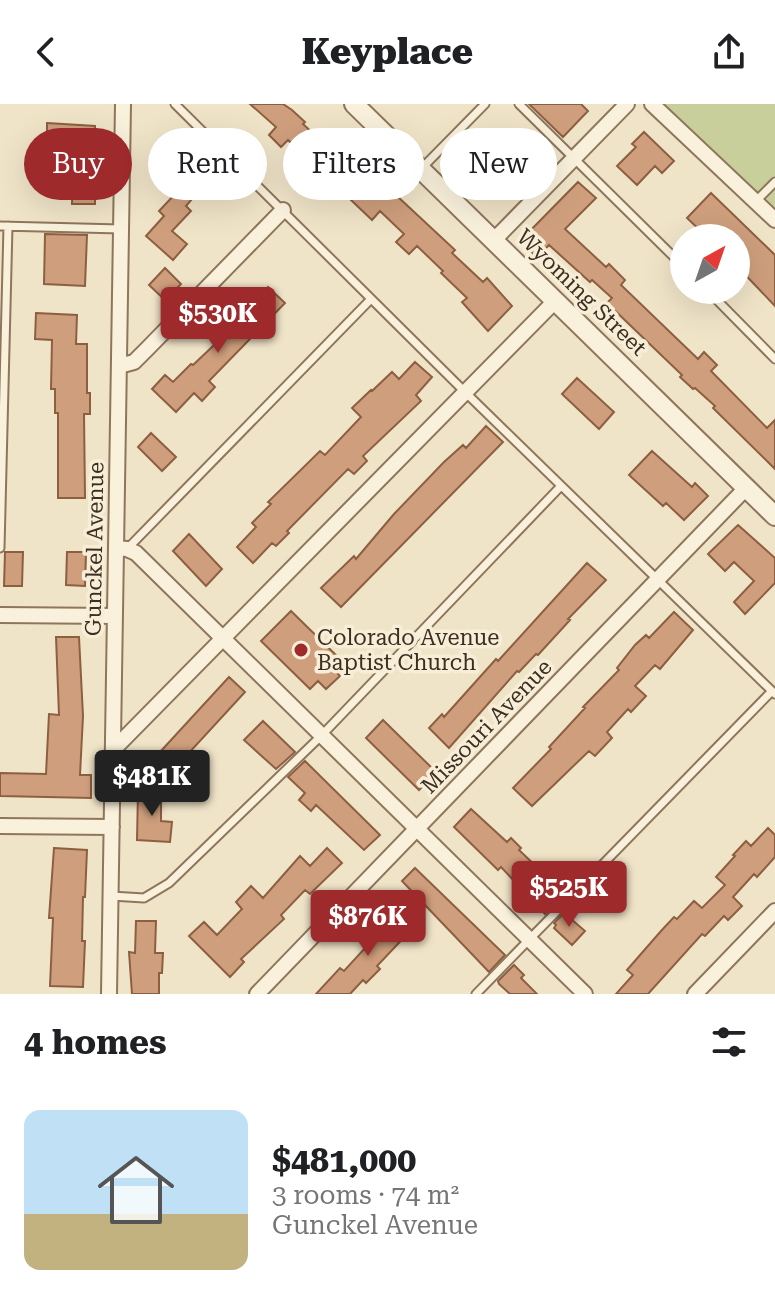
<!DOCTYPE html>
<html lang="en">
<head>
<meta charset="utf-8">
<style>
	:root { --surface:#fff; --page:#f6f6f6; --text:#202124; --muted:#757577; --accent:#9e2a2b }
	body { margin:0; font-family:"Roboto Serif",serif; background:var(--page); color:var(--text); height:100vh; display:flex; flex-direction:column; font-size:30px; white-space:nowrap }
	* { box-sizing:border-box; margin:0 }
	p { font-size:26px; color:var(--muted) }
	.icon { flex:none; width:44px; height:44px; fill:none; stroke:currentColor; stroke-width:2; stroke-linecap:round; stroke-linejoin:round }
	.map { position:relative; height:890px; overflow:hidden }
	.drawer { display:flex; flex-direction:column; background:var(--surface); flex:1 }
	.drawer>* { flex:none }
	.hud { position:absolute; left:24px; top:24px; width:728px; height:72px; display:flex; gap:16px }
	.needle { width:52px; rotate:40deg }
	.buttons { position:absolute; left:670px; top:120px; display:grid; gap:16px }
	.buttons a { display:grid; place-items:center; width:80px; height:80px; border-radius:50%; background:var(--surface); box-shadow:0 8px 32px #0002; font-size:40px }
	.price { position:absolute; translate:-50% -68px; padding:0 18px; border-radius:8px; background:var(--accent); color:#fff; font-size:26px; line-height:52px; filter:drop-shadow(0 2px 4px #0008) }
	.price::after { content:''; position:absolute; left:50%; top:48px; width:24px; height:18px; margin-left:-12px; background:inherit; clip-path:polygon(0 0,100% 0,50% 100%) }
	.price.on { background:#222; color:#fff }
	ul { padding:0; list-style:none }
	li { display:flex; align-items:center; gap:24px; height:200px; padding:0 24px }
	li span { display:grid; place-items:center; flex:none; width:224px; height:160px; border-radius:16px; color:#555 }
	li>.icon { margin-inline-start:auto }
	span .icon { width:96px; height:96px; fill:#fffc; stroke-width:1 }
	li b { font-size:34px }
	h2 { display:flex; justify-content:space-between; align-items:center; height:96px; padding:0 24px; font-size:34px }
	.tag { padding:0 28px; border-radius:36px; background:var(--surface); box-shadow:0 8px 32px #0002; font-size:28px; line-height:72px }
	.tag.on { background:var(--accent); color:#fff }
	header { display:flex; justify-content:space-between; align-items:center; height:104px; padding:0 24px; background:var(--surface); font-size:36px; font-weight:800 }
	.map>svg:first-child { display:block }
	.green { fill:#c9cf9b }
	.building { fill:#cf9f7d; stroke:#8d5f41; stroke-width:2 }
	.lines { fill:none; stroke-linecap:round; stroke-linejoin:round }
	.service-casing { stroke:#8d765c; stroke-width:11 }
	.minor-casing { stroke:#8d765c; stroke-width:18 }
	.tertiary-casing { stroke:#8d765c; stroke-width:22 }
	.service { stroke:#faf1dc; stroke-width:7 }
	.minor { stroke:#faf1dc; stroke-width:14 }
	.tertiary { stroke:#faf1dc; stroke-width:18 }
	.poi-dot { fill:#9e2a2b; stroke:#f7eed8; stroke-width:3 }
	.labels { text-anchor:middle; stroke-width:7; stroke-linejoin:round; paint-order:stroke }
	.street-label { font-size:22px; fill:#3d2e20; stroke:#f7eed8 }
	.poi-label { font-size:22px; fill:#3d2e20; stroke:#f7eed8; text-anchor:start }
</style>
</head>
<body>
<header><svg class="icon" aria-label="back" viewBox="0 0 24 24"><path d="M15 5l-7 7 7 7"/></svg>Keyplace<svg class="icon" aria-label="share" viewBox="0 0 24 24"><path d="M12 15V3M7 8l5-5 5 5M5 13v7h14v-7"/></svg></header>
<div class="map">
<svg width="775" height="890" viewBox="0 0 775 890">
	<rect width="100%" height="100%" fill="#f0e4c8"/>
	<!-- green -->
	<path class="green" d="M 652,0 L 775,0 L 775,116 Z"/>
	<!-- building -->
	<path class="building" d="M 250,0 L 283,0 L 292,6 L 305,18 L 303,20 L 375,87 L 383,79 L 455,146 L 452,149 L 483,178 L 487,174 L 512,202 L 488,227 L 462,198 L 467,194 L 441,169 L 443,167 L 417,142 L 409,150 L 396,138 L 404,130 L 380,107 L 372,116 L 288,36 L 281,43 L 269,31 L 276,23 Z
		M 529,0 L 581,0 L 588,7 L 563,33 Z
		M 47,19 L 95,22 L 95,100 L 72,100 L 73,53 L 47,53 Z
		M 184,26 L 207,46 L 187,67 L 203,82 L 186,102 L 191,107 L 172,127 L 187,140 L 173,156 L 146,132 L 164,112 L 159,107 L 178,87 L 163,73 L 181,53 L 169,42 Z
		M 644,28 L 674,57 L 662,69 L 655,62 L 637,81 L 617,62 L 636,43 L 632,40 Z
		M 578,78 L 596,94 L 565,125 L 606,163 L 609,160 L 625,176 L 621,181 L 698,255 L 704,248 L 717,261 L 711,267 L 767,324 L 775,316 L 775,365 L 713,304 L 715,302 L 695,284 L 693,285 L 680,273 L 682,271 L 607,199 L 612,194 L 592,176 L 590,178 L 549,141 L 537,154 L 520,137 Z
		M 711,89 L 775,151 L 775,202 L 736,161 L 736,134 L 708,134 L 687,114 Z
		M 45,130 L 87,131 L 85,182 L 44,180 Z
		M 165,164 L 181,180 L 165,196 L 149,181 Z
		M 268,183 L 285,199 L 209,277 L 215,283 L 202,297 L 194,289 L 176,308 L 152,285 L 165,271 L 173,278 L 191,260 L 193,261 L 232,224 Z
		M 36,209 L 77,211 L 76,240 L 87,240 L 87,289 L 90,289 L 90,310 L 84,310 L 85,394 L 58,394 L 58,309 L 55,309 L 55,285 L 51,285 L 52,236 L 35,235 Z
		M 415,258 L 432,273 L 416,291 L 421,297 L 363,352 L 367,357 L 354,370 L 348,365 L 287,427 L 289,429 L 276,442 L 272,439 L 253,459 L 237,443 L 256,423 L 252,419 L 271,400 L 268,398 L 320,347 L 325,351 L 361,313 L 352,304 L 371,286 L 372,287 L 392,268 L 399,275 Z
		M 577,274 L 614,308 L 599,325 L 562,290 Z
		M 486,322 L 503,338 L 341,503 L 321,484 L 354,452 L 356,455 L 394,410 L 444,358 L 463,341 L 466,344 Z
		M 151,329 L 176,353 L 162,367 L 138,343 Z
		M 652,347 L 692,383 L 695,379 L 708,392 L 684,416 L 666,399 L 663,402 L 629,371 Z
		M 738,421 L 775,454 L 775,479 L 745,510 L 734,498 L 754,477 L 734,458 L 725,467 L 708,450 Z
		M 189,430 L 222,465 L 206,482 L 173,447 Z
		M 5,448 L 23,448 L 22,482 L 4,482 Z
		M 67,448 L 86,448 L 85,482 L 66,481 Z
		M 587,459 L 606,476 L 568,515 L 570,516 L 538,551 L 536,550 L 519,568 L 517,567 L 449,644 L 429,624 L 442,610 L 444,613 L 496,555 L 498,557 Z
		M 291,507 L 340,555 L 332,563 L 340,572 L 326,585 L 318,577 L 310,585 L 261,537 Z
		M 674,508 L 693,526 L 660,565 L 655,561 L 635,582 L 646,592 L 631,608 L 628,605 L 607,628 L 612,634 L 595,652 L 589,647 L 532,702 L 513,684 L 551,645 L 549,643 L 585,604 L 583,603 L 619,566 L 617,564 L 635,541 L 646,531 L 649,534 Z
		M 56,533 L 79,533 L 83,612 L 80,671 L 91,671 L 91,694 L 0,692 L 0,669 L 46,670 L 49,610 L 59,611 Z
		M 229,573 L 245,588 L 176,663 L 160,648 Z
		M 383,616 L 436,668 L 419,686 L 366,634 Z
		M 263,617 L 295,648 L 276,665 L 244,636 Z
		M 305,657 L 380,731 L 364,746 L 316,701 L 311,707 L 299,696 L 305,689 L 288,673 Z
		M 138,686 L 161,687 L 161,717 L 172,718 L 170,738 L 137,736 Z
		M 471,705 L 507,738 L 511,734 L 521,744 L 519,746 L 540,766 L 544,762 L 553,772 L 547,778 L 562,792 L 545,810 L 501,763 L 498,766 L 454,723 Z
		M 768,724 L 775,731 L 775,753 L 757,773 L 754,770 L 733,793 L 742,802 L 728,816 L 724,812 L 705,832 L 702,830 L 648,890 L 616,890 L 633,871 L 627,866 L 661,827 L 674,813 L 677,815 L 694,797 L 702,804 L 725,781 L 716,773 L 735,752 L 733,751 L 746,737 L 751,742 Z
		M 54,744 L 87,746 L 85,793 L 83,793 L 82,837 L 85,837 L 83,883 L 50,882 L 53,814 L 49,814 Z
		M 327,744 L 342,759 L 310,790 L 305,786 L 281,811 L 284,815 L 241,855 L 244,858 L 230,873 L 189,832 L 204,818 L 217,831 L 242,805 L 236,798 L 251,782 L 263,794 L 300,752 L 310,762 Z
		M 415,764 L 505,851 L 489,868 L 402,777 Z
		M 394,808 L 412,825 L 377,862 L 380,865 L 366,879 L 363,876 L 350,890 L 316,890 L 340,864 L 344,867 L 367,842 L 364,840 Z
		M 564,809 L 585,827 L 572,841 L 554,824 L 556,821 L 554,819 Z
		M 136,817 L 156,817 L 155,849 L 163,849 L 162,869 L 159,869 L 159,890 L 132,890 L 129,848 L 135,849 Z
		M 514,861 L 524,871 L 521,874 L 537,890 L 510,890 L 499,880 L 498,877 Z"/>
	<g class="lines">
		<defs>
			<path id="service" d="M 175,0 L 465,288 L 775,590
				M 519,0 L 684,163
				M 422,64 L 485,0
				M 755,98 L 775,78
				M 0,122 L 121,125
				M 707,186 L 775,255
				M 0,444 L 8,122
				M 127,445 L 371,195
				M 111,792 L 144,794 L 169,779 L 321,632 L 561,382
				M 476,890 L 772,587"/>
			<path id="minor" d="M 652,0 L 775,116
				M 494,136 L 627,0
				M 119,262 L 134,258 L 148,244 L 283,106
				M 117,444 L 127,445 L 136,449 L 585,890
				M 0,511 L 115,512
				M 113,646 L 556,196
				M 0,722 L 112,723
				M 109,890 L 123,0
				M 257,890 L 746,384
				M 695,890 L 775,807"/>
			<path id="tertiary" d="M 354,0 L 775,412"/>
		</defs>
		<!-- service casing -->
		<use href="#service" class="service-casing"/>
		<!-- minor casing -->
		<use href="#minor" class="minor-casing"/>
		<!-- tertiary casing -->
		<use href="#tertiary" class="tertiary-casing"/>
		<!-- service -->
		<use href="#service" class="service"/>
		<!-- minor -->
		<use href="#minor" class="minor"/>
		<!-- tertiary -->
		<use href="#tertiary" class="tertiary"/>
	</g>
	<!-- markers -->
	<circle class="poi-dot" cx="301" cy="546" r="8"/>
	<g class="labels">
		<!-- street labels -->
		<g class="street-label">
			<text transform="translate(582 188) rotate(44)" y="8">Wyoming Street</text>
			<text transform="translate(94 445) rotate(-89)" y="8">Gunckel Avenue</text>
			<text transform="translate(486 622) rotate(-46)" y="8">Missouri Avenue</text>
		</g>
		<!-- poi labels -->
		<g class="poi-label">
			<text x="317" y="541">Colorado Avenue<tspan x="317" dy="25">Baptist Church</tspan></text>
		</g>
	</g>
</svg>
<div class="buttons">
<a><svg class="needle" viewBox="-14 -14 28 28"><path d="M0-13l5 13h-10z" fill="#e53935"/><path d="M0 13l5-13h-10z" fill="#757577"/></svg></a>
</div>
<b class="price" style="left:218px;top:251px">$530K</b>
<b class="price on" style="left:152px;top:714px">$481K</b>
<b class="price" style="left:569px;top:825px">$525K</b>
<b class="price" style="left:368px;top:854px">$876K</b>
<div class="hud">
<a class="tag on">Buy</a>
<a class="tag">Rent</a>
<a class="tag">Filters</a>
<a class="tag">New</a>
</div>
</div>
<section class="drawer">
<h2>4 homes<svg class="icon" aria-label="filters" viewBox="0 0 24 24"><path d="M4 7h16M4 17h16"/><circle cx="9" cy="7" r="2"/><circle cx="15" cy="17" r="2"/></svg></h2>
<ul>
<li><span style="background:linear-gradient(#bfe0f5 65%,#c2b280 0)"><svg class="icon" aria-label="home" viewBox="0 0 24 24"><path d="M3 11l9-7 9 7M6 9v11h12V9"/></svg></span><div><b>$481,000</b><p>3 rooms · 74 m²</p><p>Gunckel Avenue</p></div></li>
</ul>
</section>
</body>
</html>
